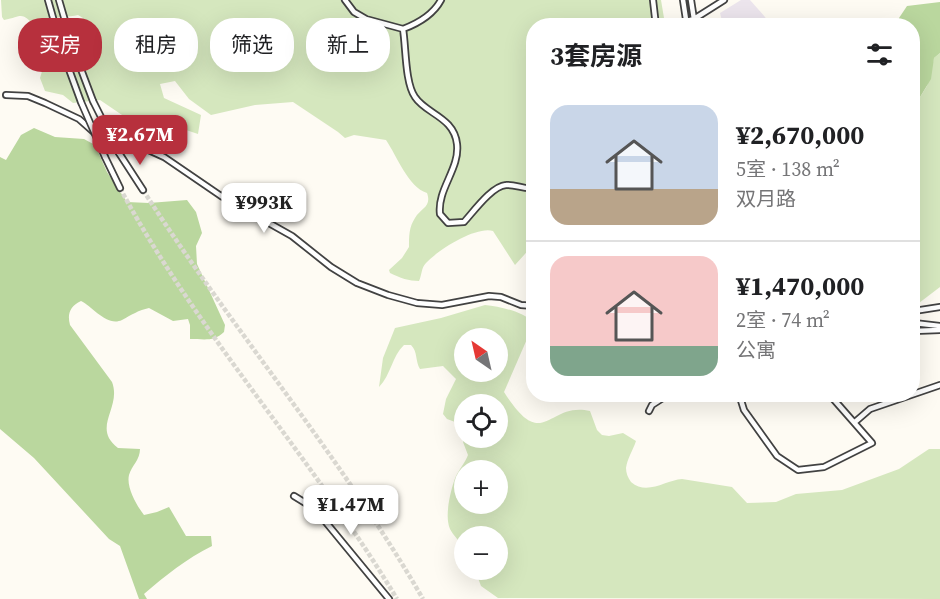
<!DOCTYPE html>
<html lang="zh">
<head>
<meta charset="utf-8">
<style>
	:root { --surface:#fff; --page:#f6f6f6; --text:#202124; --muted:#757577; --line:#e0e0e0; --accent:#b7303d }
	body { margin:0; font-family:"Source Serif 4","Noto Sans SC",serif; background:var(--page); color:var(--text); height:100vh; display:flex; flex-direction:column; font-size:22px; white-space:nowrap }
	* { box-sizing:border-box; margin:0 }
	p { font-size:20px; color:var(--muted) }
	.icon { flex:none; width:33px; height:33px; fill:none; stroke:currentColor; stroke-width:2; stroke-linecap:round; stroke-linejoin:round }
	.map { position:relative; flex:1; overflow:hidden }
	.drawer { position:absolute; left:526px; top:18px; width:394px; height:384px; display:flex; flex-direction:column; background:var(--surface); border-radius:24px; box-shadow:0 6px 24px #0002 }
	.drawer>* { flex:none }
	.top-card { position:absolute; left:18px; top:18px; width:418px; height:54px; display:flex; gap:12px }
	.needle { width:39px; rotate:326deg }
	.controls { position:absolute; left:454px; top:328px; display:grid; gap:12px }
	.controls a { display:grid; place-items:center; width:54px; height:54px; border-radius:50%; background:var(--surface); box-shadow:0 6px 24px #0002; font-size:30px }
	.price { position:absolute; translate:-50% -51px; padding:0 14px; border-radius:12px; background:#fff; color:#222; font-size:20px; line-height:39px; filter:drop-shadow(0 2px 3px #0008) }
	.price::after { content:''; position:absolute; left:50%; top:36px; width:18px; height:14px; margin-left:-9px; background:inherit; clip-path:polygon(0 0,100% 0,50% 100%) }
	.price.selected { background:var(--accent); color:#fff }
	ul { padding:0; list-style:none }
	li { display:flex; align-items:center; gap:18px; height:150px; padding:0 24px }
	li+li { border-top:2px solid var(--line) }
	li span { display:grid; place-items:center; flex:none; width:168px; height:120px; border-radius:18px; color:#555 }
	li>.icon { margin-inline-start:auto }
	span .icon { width:72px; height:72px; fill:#fffc; stroke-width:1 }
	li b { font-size:26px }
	h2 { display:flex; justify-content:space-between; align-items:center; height:72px; padding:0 24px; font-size:26px }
	.chip { padding:0 21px; border-radius:24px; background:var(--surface); box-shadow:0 6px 24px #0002; font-size:21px; line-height:54px }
	.chip.selected { background:var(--accent); color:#fff }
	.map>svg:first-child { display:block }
	.industrial { fill:#ece5ed }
	.green { fill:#d5e7be; fill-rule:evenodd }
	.forest { fill:#bad79e }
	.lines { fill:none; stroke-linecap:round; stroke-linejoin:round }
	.minor-tunnel { stroke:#dad8d1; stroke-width:4.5; stroke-dasharray:4.5 2; stroke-linecap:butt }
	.minor-casing { stroke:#424242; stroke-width:8 }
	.minor { stroke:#fff; stroke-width:4.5 }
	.minor-bridge-casing { stroke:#424242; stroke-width:8; stroke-linecap:butt }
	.minor-bridge { stroke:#fff; stroke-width:4.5 }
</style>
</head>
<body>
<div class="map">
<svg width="940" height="599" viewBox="0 0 940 599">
	<rect width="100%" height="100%" fill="#fefbf3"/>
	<!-- industrial -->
	<path class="industrial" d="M 741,0 L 750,0 L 765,17 L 770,25 L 723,25 L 720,13 Z"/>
	<!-- green -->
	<path class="green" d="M 1,0 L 661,0 L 665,24 L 667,25 L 534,26 L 534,244 L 515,265 L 493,231 C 476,226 438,250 426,263 C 421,268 422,275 419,281 C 409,281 400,278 390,273 L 389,270 L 402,258 L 409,247 C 409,236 409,227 415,218 C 421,208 432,207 427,193 C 408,187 397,156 386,140 L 354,135 L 345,138 L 338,132 L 293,102 L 255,105 L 211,115 L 189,99 L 175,81 L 160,84 L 164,98 L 201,115 L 198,134 L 153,119 L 125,117 L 100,100 L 73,103 L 63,95 L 45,91 L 40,78 L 43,68 L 40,51 L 43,45 C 58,40 76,34 83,18 L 78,15 C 69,17 55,17 48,19 C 42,21 42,25 36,27 C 20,11 24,16 4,20 L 2,17 Z
		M 940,53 L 940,287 L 919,303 L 914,304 L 914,107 L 927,86 L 934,58 Z
		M 485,305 C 501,307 522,311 534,323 L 504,392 C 544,455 547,401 590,411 L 597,430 L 602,435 L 609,436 L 623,433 L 636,441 C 633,450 627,459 626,468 C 626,473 628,478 631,482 C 647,496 666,480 682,479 L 732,487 L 747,503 L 776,502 L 796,494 L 842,490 L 899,469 L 929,449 L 940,449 L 940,599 L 498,598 L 481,586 L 475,570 L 498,570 L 498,537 L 465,537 L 465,548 C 460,542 453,535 450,529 C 444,516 451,488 456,476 C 460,468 465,463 468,455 L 463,442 L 465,438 L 498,438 L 498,405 L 465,405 L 465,418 L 455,422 L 447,419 L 443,414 L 446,399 L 456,379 L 443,366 L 420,369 C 415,361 418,352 411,345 L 404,345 C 392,356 391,375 379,387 L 383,358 L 395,328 L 441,318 ZM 465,339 L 498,339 L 498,372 L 465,372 ZM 465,471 L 498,471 L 498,504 L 465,504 Z"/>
	<!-- forest -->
	<path class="forest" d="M 940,2 L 940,53 L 934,58 L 931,79 L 914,107 L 914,26 L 899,25 L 899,18 L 907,6 Z
		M 34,128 L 55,137 L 84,139 L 95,145 L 107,172 L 127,202 L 149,203 L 187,200 L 196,212 L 202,233 L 196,246 L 197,264 L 225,325 L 224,332 C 214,342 204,339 190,339 L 190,325 L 188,319 L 173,321 L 149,308 C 139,310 131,315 122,320 C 107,327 93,307 81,301 C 70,306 67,314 70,325 L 112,382 C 122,408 91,427 118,448 L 140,449 C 140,460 132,465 129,475 C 126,487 137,506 144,515 L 157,512 L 169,507 L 186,536 L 211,536 L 212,546 C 186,559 166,575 144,594 L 147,599 L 139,599 L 120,546 L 109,539 L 34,458 L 0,429 L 0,157 L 6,160 L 21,135 Z"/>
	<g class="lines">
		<!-- minor-tunnel -->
		<path class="minor-tunnel" d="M 120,188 C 198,334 312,457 397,599
			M 143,190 C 232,329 340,455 423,599"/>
		<defs>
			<path id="minor" d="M 48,0 L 63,53 L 81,102
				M 59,0 L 73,48 L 93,101
				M 345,0 L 354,12 L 366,19 L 403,29
				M 441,0 C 433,15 419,23 403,29 C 406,47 405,83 415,97 C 426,114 454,117 457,144 C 460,169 437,189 440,214 L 448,223 L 464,222 C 474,211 492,186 506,185 C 516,184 524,190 534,188
				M 653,0 L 656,26
				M 683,0 L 687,26
				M 691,0 L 695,26
				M 687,21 L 694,19 L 724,0
				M 6,95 L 28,96 L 45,103 L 79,119 L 105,142 L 142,147 L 164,157 L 221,196 L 292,236 L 331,267 L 357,283 L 388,295 L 417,303 L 442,305 L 489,296 L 501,297 L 521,305 L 534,306
				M 119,153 L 143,190
				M 105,157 L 120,188
				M 914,311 L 940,307
				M 914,323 L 940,326
				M 914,331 L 940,330
				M 739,394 L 744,410 L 777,456 L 798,470 L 824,467 L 872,443 L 829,394
				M 649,411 L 652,405 L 669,394
				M 855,422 L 870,409 L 940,385
				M 294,496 L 315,509 L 389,599"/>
		</defs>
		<!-- minor casing -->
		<use href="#minor" class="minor-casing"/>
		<!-- minor -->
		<use href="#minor" class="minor"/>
		<defs>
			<path id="minor-bridge" d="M 93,101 L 119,153
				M 81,102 L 105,157"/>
		</defs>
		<!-- minor-bridge casing -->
		<use href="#minor-bridge" class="minor-bridge-casing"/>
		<!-- minor-bridge -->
		<use href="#minor-bridge" class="minor-bridge"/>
	</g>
</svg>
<div class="controls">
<a><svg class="needle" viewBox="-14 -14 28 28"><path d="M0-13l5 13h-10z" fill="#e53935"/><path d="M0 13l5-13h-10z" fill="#757577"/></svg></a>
<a><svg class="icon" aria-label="locate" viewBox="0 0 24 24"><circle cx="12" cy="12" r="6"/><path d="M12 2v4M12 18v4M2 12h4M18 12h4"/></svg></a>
<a>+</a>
<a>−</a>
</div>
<b class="price selected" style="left:140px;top:166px">¥2.67M</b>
<b class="price" style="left:264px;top:234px">¥993K</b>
<b class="price" style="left:351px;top:536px">¥1.47M</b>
<div class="top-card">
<a class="chip selected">买房</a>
<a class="chip">租房</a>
<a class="chip">筛选</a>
<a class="chip">新上</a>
</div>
<section class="drawer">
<h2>3套房源<svg class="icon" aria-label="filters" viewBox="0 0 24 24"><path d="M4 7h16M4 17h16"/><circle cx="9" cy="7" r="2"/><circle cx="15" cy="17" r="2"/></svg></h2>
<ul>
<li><span style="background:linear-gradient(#c9d6e8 70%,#b9a48a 0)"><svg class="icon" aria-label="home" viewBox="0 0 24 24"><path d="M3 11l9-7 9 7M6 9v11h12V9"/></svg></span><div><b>¥2,670,000</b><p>5室 · 138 m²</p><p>双月路</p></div></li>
<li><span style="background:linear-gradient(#f6c9c9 75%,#7fa58c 0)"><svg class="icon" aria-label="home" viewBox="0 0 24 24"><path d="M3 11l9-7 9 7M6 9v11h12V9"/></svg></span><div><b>¥1,470,000</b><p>2室 · 74 m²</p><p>公寓</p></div></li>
</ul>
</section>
</div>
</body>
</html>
